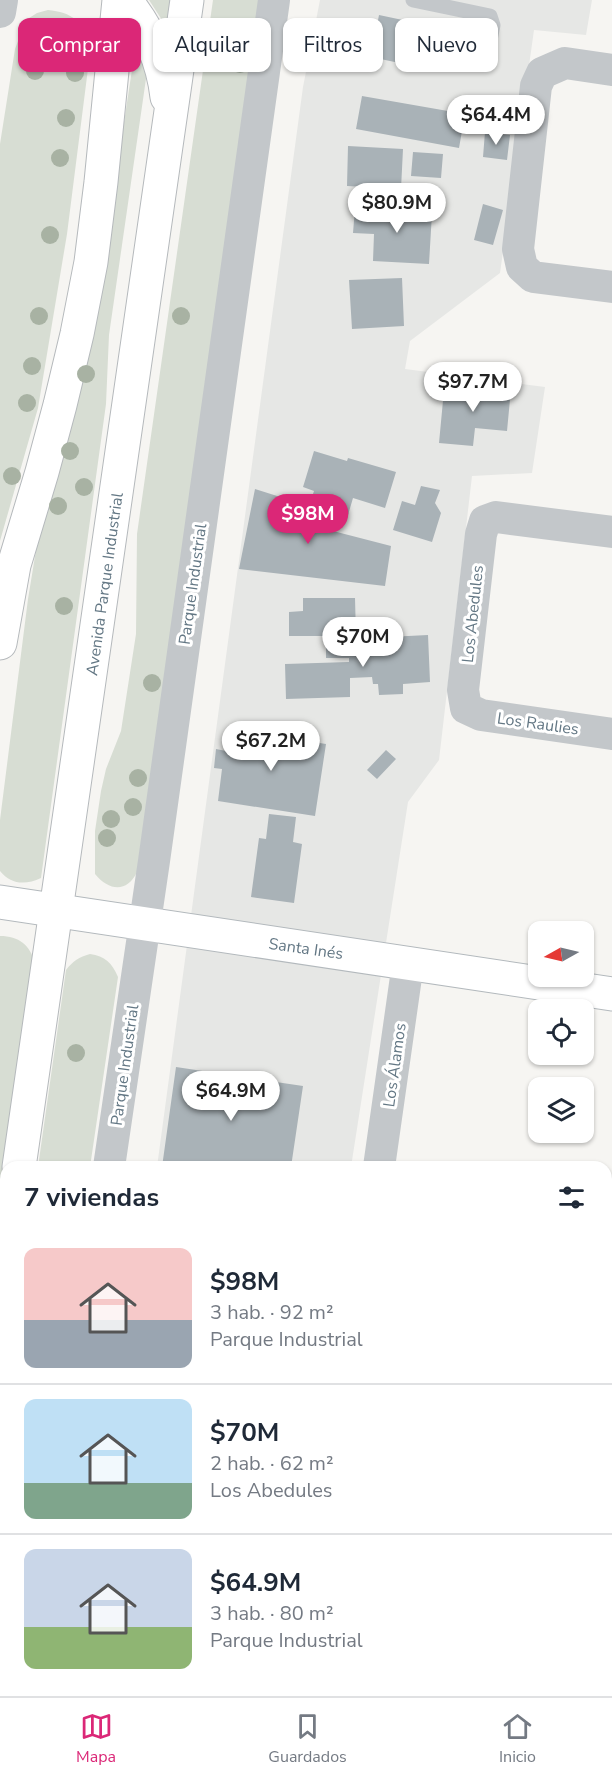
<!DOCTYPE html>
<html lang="es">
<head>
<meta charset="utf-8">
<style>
	:root { --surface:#fff; --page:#f6f6f7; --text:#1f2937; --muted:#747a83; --line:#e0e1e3; --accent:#db2777 }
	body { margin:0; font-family:"Nunito Sans",sans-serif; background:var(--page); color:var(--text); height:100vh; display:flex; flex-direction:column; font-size:22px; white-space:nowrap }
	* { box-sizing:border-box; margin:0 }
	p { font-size:20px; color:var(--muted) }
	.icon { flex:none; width:33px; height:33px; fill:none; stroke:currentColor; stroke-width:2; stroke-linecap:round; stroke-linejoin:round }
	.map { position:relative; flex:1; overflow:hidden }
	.sheet { position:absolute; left:0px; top:1161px; width:612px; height:536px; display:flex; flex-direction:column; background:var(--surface); border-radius:18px 18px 0 0; box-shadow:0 2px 4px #0004 }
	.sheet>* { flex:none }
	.top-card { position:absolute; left:18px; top:18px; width:576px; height:54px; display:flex; gap:12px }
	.needle { width:39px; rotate:262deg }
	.controls { position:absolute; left:528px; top:921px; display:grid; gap:12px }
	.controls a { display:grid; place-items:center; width:66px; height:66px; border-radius:12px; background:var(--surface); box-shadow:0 2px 4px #0004; font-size:30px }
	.price { position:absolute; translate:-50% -51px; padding:0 14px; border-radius:21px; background:#fff; color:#222; font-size:20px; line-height:39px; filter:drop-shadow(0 2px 3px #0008) }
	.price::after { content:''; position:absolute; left:50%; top:36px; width:18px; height:14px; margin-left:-9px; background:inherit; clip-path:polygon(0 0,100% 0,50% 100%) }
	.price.current { background:var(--accent); color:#fff }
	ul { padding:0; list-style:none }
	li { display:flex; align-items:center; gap:18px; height:150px; padding:0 24px }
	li+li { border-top:2px solid var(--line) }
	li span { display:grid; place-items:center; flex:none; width:168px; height:120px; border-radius:12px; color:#555 }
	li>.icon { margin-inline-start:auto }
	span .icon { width:72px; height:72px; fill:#fffc; stroke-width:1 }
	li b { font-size:26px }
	h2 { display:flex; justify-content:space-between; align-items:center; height:72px; padding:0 24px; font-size:26px }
	.chip { padding:0 21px; border-radius:12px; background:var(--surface); box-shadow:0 2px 4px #0004; font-size:21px; line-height:54px }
	.chip.current { background:var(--accent); color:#fff }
	.menu { display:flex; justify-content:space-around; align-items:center; height:84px; border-top:2px solid var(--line); background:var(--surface); font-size:16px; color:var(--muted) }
	.menu a { display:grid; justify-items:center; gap:3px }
	.menu .current { color:var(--accent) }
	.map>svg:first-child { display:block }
	.built { fill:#e6e7e5 }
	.green { fill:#d7ddd3 }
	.building { fill:#a9b2b7 }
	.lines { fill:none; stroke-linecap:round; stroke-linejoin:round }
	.secondary-casing { stroke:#b3b9bd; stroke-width:35 }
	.trunk-casing { stroke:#b5b9bc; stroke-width:35 }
	.service { stroke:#c3c7ca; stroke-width:15 }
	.minor { stroke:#c3c7ca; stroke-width:32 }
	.secondary { stroke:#fff; stroke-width:33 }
	.trunk { stroke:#fff; stroke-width:33 }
	.tree { fill:#a8b2a3 }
	.labels { text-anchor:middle; stroke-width:6; stroke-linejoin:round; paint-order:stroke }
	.street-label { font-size:16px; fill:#637784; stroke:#fff }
</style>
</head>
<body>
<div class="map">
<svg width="612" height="1696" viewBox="0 0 612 1696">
	<rect width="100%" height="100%" fill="#f6f5f2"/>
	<!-- built -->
	<path class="built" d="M 320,0 L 592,0 L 586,35 L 534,30 L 500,273 L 410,341 L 405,369 L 545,387 L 532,473 L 472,476 L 439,760 L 408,802 L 351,1167 L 157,1167 L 303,87 Z
		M 606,1406 L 612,1407 L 612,1696 L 85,1696 L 85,1690 L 606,1690 Z"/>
	<!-- green -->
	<path class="green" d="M 149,0 L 171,0 L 167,32 L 162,20 Z
		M 213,0 L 259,0 L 137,872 C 127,893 109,891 95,874 L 95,831 L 101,791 L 106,769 L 121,731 L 136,634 L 137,534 Z
		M 48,10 C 71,12 85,22 91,45 L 67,234 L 38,408 L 0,541 L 0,144 L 15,49 L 26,20 L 37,13 Z
		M 137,37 L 149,58 L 109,335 L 106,404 L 41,878 C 26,885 11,885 0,871 L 0,820 L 28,599 L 38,538 L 94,319 Z
		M 0,936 C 19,936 30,945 35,963 L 0,1215 Z
		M 90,954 C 105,956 112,963 118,977 L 90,1167 L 38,1167 L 66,970 C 73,961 79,957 90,954 Z
		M 6,1389 L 6,1690 L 15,1691 L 14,1696 L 0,1696 L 0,1431 Z"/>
	<!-- building -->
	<path class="building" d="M 379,15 L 450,30 L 442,72 L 371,57 Z
		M 362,96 L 465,114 L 459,148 L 356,129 Z
		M 485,132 L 510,135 L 507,160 L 483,157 Z
		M 348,146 L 403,149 L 401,189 L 347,186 Z
		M 413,152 L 443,154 L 441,178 L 411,176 Z
		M 483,204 L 503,210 L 493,245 L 474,240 Z
		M 355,208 L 432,213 L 429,264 L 373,261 L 374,234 L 353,233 Z
		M 402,278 L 404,326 L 352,329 L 349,280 Z
		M 459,383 L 511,389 L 507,431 L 475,428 L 473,446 L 439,443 L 444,390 L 458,392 Z
		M 314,451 L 347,461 L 348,458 L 396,472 L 385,508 L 353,498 L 348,515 L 310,503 L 314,491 L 303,487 Z
		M 421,486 L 440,490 L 435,503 L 441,513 L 432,542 L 393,530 L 402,501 L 415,505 Z
		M 255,489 L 334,514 L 333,531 L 391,546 L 385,586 L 239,569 Z
		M 303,598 L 355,598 L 356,636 L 289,636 L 289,612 L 303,611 Z
		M 428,635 L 430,682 L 403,684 L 403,694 L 379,695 L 378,684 L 373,684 L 372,677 L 350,678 L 350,697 L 286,699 L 285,664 L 349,662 L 349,658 L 326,658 L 326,648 L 349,647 L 348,639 Z
		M 229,729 L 326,744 L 315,816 L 218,801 L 222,769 L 214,768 L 216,749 L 226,751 Z
		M 386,750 L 396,759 L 377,779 L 367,770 Z
		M 269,814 L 296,817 L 293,842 L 302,844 L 294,903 L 251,897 L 259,838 L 266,839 Z
		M 176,1067 L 303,1086 L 291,1167 L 162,1167 Z
		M 132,1690 L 203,1690 L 202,1696 L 132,1696 Z
		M 306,1690 L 568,1690 L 568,1696 L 305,1696 Z"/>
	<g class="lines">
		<defs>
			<path id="secondary" d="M 0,902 L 612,994"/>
			<path id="trunk" d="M 125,0 C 148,28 163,61 167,97
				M 0,643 L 14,565 L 42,472 L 60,405 L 77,334 L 91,262 L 101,182 L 119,0
				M 19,1167 L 187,0
				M 0,1303 L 6,1261"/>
		</defs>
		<!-- secondary casing -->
		<use href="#secondary" class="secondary-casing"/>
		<!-- trunk casing -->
		<use href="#trunk" class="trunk-casing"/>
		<!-- service -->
		<path class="service" d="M 413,0 L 490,16 L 493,25 L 486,60
			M 606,1638 L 612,1640
			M 247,1696 L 248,1690"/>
		<!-- minor -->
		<path class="minor" d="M 0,12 L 2,0
			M 612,70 L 565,63 L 542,73 L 536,86 L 518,249 L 522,267 L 533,277 L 612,287
			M 612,532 L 496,517 L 485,521 L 481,534 L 463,690 L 466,708 L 481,715 L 612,734
			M 109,1167 L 154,861 L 274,0
			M 379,1167 L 408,963
			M 606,1277 L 612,1278
			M 32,1696 L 32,1690"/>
		<!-- secondary -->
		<use href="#secondary" class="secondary"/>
		<!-- trunk -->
		<use href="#trunk" class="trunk"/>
	</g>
	<!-- trees -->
	<g class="tree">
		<circle cx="240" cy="64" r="9"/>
		<circle cx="35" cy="71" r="9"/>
		<circle cx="75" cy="73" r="9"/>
		<circle cx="66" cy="118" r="9"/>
		<circle cx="60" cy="158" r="9"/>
		<circle cx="50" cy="235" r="9"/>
		<circle cx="39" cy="316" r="9"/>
		<circle cx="181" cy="316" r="9"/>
		<circle cx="32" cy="366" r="9"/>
		<circle cx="86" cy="374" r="9"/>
		<circle cx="27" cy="403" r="9"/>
		<circle cx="70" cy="451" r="9"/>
		<circle cx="12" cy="476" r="9"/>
		<circle cx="84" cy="487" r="9"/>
		<circle cx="58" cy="506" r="9"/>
		<circle cx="64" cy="606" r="9"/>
		<circle cx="152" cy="683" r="9"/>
		<circle cx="138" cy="778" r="9"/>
		<circle cx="133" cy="807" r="9"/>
		<circle cx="111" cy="819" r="9"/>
		<circle cx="107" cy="838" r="9"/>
		<circle cx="76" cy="1053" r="9"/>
	</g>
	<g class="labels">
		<!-- street labels -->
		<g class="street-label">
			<text transform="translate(104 584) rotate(-82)" y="6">Avenida Parque Industrial</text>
			<text transform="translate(192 584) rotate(-82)" y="6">Parque Industrial</text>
			<text transform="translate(472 614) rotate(-84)" y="6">Los Abedules</text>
			<text transform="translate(538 723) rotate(8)" y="6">Los Raulies</text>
			<text transform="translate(306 948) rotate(8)" y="6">Santa Inés</text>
			<text transform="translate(124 1065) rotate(-82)" y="6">Parque Industrial</text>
			<text transform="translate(394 1065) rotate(-82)" y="6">Los Álamos</text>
		</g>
	</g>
</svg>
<div class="controls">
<a><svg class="needle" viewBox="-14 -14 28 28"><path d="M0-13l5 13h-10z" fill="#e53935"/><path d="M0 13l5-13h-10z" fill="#747a83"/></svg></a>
<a><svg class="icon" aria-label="locate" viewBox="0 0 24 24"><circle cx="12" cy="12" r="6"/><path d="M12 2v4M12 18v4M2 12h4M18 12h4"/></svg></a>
<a><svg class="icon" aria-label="layers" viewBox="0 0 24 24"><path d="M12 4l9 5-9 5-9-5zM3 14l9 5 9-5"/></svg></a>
</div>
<b class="price" style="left:496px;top:146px">$64.4M</b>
<b class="price" style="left:397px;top:234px">$80.9M</b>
<b class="price" style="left:473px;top:413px">$97.7M</b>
<b class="price current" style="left:308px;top:545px">$98M</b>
<b class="price" style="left:363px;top:668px">$70M</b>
<b class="price" style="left:271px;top:772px">$67.2M</b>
<b class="price" style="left:231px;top:1122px">$64.9M</b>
<div class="top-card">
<a class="chip current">Comprar</a>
<a class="chip">Alquilar</a>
<a class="chip">Filtros</a>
<a class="chip">Nuevo</a>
</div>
<section class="sheet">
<h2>7 viviendas<svg class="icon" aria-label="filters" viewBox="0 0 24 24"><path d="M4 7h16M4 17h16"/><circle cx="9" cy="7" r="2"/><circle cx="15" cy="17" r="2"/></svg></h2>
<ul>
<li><span style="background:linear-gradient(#f6c9c9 60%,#9aa5b1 0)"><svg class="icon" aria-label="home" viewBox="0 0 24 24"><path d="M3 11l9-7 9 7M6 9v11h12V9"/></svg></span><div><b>$98M</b><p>3 hab. · 92 m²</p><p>Parque Industrial</p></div></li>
<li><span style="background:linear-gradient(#bfe0f5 70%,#7fa58c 0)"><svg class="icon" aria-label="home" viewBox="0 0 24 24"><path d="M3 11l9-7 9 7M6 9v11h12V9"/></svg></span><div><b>$70M</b><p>2 hab. · 62 m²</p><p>Los Abedules</p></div></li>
<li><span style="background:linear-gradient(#c9d6e8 65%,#8fb573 0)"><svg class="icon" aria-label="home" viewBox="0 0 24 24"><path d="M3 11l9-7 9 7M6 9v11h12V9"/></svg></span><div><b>$64.9M</b><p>3 hab. · 80 m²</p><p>Parque Industrial</p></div></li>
</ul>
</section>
</div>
<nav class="menu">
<a class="current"><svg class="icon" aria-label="map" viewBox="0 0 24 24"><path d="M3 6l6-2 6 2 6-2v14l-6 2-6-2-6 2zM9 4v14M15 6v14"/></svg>Mapa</a>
<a><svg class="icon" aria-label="saved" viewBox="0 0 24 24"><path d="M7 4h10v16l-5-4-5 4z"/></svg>Guardados</a>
<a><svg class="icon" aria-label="home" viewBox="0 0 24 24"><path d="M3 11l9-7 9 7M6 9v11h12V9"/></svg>Inicio</a>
</nav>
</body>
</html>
